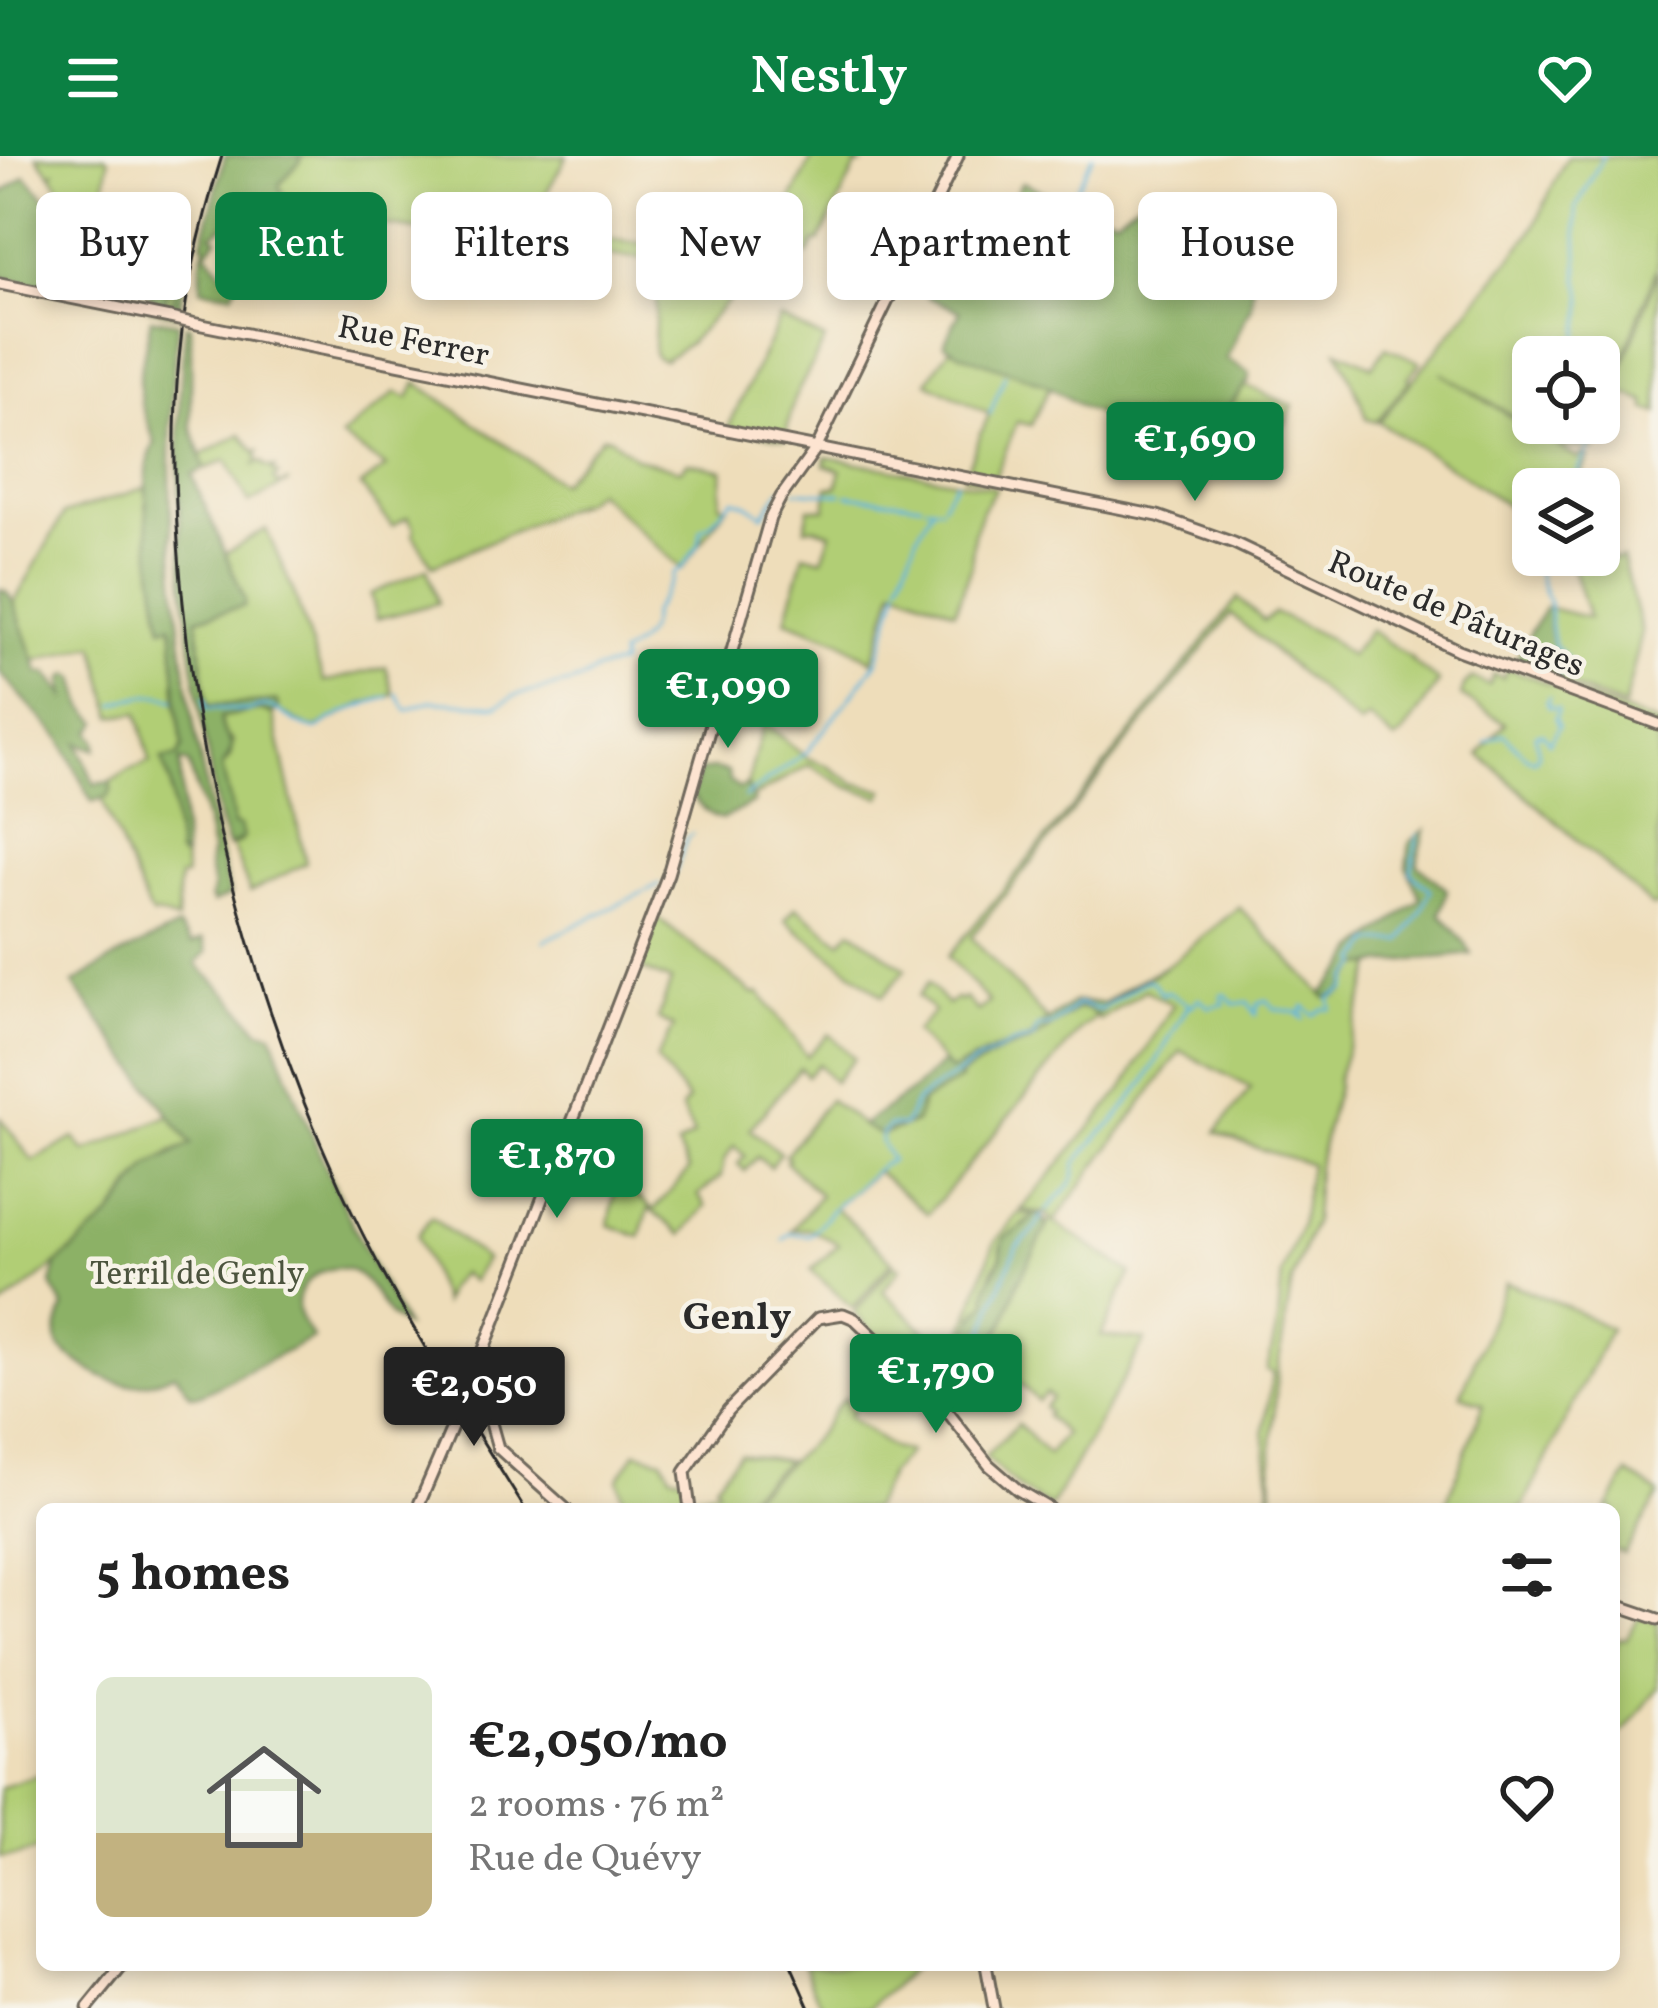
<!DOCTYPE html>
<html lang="en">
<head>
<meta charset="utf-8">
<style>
	:root { --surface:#fff; --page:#f6f6f6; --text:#222; --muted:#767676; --line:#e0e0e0; --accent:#0b8043 }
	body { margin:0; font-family:Vollkorn,serif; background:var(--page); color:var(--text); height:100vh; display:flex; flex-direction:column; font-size:45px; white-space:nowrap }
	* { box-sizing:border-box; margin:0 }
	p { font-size:39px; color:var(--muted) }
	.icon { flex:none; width:66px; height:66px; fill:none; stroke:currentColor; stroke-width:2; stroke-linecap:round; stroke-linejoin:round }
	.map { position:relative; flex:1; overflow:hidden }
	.drawer { position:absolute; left:36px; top:1347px; width:1584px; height:468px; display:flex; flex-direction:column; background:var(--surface); border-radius:18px; box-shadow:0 6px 18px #0003 }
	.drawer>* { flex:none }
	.banner { position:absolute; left:36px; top:36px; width:1587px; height:108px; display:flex; gap:24px }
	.buttons { position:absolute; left:1512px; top:180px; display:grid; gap:24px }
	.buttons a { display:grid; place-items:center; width:108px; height:108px; border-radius:18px; background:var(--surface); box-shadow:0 6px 18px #0003; font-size:60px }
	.price { position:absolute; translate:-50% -102px; padding:0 27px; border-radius:12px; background:var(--accent); color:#fff; font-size:39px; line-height:78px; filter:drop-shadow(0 3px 6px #0008) }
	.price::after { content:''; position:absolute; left:50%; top:72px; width:36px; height:27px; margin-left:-18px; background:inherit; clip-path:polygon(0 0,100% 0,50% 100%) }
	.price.selected { background:#222; color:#fff }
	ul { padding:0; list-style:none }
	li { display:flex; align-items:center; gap:36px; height:300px; padding:0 60px }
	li+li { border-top:3px solid var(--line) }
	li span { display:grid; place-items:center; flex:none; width:336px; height:240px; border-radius:18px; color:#555 }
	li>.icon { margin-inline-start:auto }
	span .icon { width:144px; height:144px; fill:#fffc; stroke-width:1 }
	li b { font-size:51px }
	h2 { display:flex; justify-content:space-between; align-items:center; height:144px; padding:0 60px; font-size:51px }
	.tag { padding:0 42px; border-radius:18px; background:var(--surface); box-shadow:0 6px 18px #0003; font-size:42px; line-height:108px }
	.tag.selected { background:var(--accent); color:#fff }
	header { display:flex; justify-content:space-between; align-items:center; height:156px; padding:0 60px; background:var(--accent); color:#fff; font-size:54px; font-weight:600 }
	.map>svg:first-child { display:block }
	.green { fill:#b1ce75; stroke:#6e7c50; stroke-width:3 }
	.forest { fill:#8cb166; stroke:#5c6e48; stroke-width:3 }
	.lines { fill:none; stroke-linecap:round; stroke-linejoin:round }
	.stream { stroke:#60b6dc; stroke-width:3 }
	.secondary-casing { stroke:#6f695d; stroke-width:15 }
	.secondary { stroke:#fde4d1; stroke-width:9 }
	.rail { stroke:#2b2b2b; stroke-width:3 }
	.secondary-bridge-casing { stroke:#6f695d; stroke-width:15; stroke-linecap:butt }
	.secondary-bridge { stroke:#fde4d1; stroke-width:9 }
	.labels { text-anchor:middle; stroke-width:9; stroke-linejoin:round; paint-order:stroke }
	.street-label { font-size:33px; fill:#2b2b2b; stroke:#f7f3e8 }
	.park-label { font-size:33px; fill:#4c543e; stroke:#f7f3e8 }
	.quarter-label { font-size:39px; font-weight:bold; fill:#2b2b2b; stroke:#f7f3e8 }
</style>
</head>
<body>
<header><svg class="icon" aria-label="menu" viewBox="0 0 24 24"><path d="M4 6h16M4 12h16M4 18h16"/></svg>Nestly<svg class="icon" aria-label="heart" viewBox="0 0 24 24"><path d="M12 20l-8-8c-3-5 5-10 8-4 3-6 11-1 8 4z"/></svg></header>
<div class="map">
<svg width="1658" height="1852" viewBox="0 0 1658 1852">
	<rect width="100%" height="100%" fill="#f7f3e8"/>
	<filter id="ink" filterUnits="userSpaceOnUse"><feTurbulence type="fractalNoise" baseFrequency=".00833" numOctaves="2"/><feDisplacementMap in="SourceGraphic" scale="24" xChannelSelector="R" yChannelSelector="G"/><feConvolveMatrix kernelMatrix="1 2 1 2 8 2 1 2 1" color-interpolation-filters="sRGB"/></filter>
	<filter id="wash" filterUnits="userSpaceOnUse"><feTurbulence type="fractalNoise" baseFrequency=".004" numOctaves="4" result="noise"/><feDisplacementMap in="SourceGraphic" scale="48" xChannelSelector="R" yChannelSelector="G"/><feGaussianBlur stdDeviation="2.7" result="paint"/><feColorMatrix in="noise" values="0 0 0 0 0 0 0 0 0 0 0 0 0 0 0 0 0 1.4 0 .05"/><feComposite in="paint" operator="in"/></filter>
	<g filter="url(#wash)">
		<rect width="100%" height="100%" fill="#eeddba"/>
		<!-- green -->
		<path class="green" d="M 37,0 L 104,0 L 109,4 C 104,31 99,54 113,80 L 110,85 L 72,59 L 86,42 L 88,34 L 85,33 L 73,41 L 65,38 L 52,20 L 54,16 L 50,18 Z
			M 302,0 L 567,0 L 531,64 L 566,69 L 589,81 L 647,88 L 651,87 L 667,58 L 702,76 L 743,53 L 747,46 L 781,65 L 813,0 L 842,0 L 861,9 L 856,10 L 819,86 L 815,85 L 808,99 L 781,87 L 689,187 L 664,204 L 657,202 L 654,197 L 657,115 L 661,104 L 578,97 L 569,104 L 470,86 L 463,96 L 459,113 L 455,115 L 461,80 L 339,63 L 280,50 L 284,40 L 279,31 L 280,27 L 300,6 Z
			M 1658,0 L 1658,109 L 1622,205 L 1613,202 L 1599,244 L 1599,201 L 1533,201 L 1533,267 L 1584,267 L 1582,275 L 1597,281 L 1594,294 L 1584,291 L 1565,291 L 1441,217 L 1578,303 L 1584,298 L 1589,301 L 1575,333 L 1533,333 L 1533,368 L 1460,317 L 1379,266 L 1529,80 C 1545,54 1552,24 1568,1 Z
			M 109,46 L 157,58 L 154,75 L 185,82 L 184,87 L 190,90 L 178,159 L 149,153 C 153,112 114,85 109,46 Z
			M 1658,115 L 1658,257 L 1646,253 L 1646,246 L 1619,235 L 1614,235 Z
			M 780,162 L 825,184 L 794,243 L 785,283 L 728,272 Z
			M 1386,191 L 1420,206 L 1408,222 L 1410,224 L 1376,266 L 1366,263 L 1361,246 L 1338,194 L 1373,210 Z
			M 950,192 L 1050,230 L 1031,269 L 1017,266 L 993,326 L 964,320 L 989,258 L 927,226 Z
			M 416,226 L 560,327 L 602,281 L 610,281 L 636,302 L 680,314 L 688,306 L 723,314 L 720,348 L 727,351 L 682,413 L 596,335 L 583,345 L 433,410 L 413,379 L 414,372 L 408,361 L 392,370 L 361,330 L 386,311 L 341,281 L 396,236 L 409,242 Z
			M 1245,229 L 1293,250 L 1284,269 L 1271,263 L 1264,276 L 1224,257 Z
			M 241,278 L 254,295 L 260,295 L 256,297 L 258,306 L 253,310 L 262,306 L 266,311 L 275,312 L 272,315 L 278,319 L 273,323 L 279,329 L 289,326 L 249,347 L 226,304 L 205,313 L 200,300 Z
			M 826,301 L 996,332 L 982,354 L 974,378 L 971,411 L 955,455 L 895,431 L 873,505 L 839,484 L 786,464 L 804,398 L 822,403 L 831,377 L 814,371 L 805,372 L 809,352 L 825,353 L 828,331 L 837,331 L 841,314 L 825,309 Z
			M 147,331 L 151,393 L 162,470 L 171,469 L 173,475 L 177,549 L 183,590 L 178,600 L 163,603 L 170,627 L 181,702 L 184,703 L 185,720 L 179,721 L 177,765 L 157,758 L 153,759 L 148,753 L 104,649 L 103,643 L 111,635 L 110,626 L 129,614 L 150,606 L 138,557 L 113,560 L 95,489 L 34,505 L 14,447 L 64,358 Z
			M 266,373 L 294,437 L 324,526 L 386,511 L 394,539 L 363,548 L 316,572 L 307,571 L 273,551 L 208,552 L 197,462 L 244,450 L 245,444 L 225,398 Z
			M 1599,379 L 1605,398 L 1609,397 L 1613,404 L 1622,402 L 1642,477 L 1624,551 L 1512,507 L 1516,503 L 1557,519 L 1569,505 L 1554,489 C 1551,478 1548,464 1549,452 L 1589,462 L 1569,399 L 1599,399 Z
			M 427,413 L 438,447 L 377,463 L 371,438 Z
			M 1238,442 L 1264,465 L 1274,457 L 1328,482 L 1350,500 L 1370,474 L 1412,503 L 1411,505 L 1439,526 L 1404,577 L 1395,585 L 1368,561 L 1360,569 L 1231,458 L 971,781 L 1048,865 L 1037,872 L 1031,882 L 995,894 L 951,915 L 915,876 L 934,856 L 918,840 L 928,827 L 948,849 L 957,842 L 960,845 L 965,842 L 978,855 L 989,846 L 948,801 L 1080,641 Z
			M 1507,512 L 1658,568 L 1658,749 L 1653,751 L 1479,598 L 1505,567 L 1461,540 L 1464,530 L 1473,522 L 1489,529 L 1494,518 L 1503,522 Z
			M 260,554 L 273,558 L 306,707 L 250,736 L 232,690 L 241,685 L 233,669 L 222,611 L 230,601 L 233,585 C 224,579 220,571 222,560 Z
			M 764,566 L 807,602 L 826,609 L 854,627 L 884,634 L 881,641 L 848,631 L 809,609 L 752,642 L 747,629 Z
			M 796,751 L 841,786 L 851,774 L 906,813 L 883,840 L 785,764 Z
			M 1239,751 L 1326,842 L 1337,840 L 1360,810 L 1374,808 L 1337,924 L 1337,931 L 1317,1010 L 1314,1065 L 1292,1125 L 1278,1212 L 1272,1287 L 1273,1353 L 1268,1353 L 1270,1326 L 1264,1275 L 1273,1217 L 1267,1214 L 1278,1166 L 1282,1118 L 1301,1069 L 1310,1008 L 1263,994 L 1216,976 L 1251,932 L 1181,895 L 1054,1066 L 1131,1117 L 1101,1180 L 1145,1184 L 1051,1351 L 1021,1334 L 985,1301 L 1018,1268 L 1048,1299 L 1065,1278 L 1046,1260 L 1049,1256 L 1044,1251 L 1052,1242 L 1046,1237 L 1038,1245 L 996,1204 L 978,1197 L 941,1244 L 854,1157 L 894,1108 L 900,1112 L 883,1135 L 954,1202 L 994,1087 L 1018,1058 L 1035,1058 L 1001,1091 L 1001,1100 L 992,1115 L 987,1147 L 974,1159 L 981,1193 L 993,1188 L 1005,1165 L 1017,1128 L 1047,1071 L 1046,1067 L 1053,1066 L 1045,1057 L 1021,1054 L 1122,934 L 1173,849 L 1145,834 L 1100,864 L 1096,861 L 1081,873 L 928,1058 L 876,1015 L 835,1051 L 892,1105 L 853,1152 L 811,1114 L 839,1088 L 809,1073 L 792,1074 L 820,1039 L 786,1006 L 789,1002 L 785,1000 L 829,943 L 862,969 L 881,979 L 916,966 L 922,946 L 977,908 L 1004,894 L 1030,886 L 1078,852 L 1088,853 L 1096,860 L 1113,844 L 1175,804 Z
			M 656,761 L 753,838 L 760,837 L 807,900 L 829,878 L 854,902 L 834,926 L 818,908 L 807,920 L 800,912 L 750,973 L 780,997 L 770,1011 L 757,1001 L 745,1015 L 738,1008 L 745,1000 L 734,990 L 724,1004 L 721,1020 L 698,1039 L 706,1050 L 682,1079 L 649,1052 L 640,1081 L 609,1069 L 617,1024 L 654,1054 L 689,1014 L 677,990 L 694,979 L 681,952 L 688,944 L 656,903 L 674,871 L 658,863 L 671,825 L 639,812 Z
			M 170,959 L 192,988 L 171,996 L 136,1025 L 112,1059 L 71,1097 L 0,1152 L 0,962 L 33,1005 L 74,982 L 85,996 Z
			M 431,1061 L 485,1103 L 472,1125 L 461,1117 L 447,1133 L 443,1147 L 417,1080 Z
			M 1506,1126 L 1566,1150 L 1610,1173 L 1522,1353 L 1444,1353 L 1483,1248 L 1461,1239 Z
			M 845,1242 L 853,1255 L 849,1261 L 892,1292 L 909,1296 L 890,1317 L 872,1353 L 770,1353 L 751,1338 C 774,1320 796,1302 816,1280 C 828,1268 831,1253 845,1242 Z
			M 636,1296 L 662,1303 L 671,1318 L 685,1321 L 690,1353 L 616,1353 L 624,1345 L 618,1323 Z
			M 739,1297 L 788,1305 L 732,1351 L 728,1346 L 693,1353 L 690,1339 L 718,1334 L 715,1328 Z
			M 1628,1317 L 1658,1337 L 1658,1340 L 1624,1398 L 1614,1394 L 1614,1353 L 1607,1353 Z
			M 1640,1460 L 1658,1466 L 1658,1532 L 1627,1573 L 1614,1582 L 1614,1496 L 1619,1482 L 1626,1483 Z
			M 42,1618 L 42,1692 L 17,1700 L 0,1701 L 0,1632 Z
			M 804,1809 L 916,1809 L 870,1852 L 823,1852 Z"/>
		<!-- forest -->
		<path class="forest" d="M 225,0 L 302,0 L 300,6 L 280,27 L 279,31 L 284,39 L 280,50 L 260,46 L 212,78 L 217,82 L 207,96 L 220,114 L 237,127 L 232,137 L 201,133 L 201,107 L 205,90 L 202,87 Z
			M 25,20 L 59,56 L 114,99 L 118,117 L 114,145 L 0,121 L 0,39 Z
			M 1022,26 L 1070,47 L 1116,61 L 1142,43 L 1161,42 L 1235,78 L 1248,93 L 1253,121 L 1251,149 L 1226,203 L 1250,217 L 1249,224 L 1201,288 L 1124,271 L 1084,252 L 1043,227 L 961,198 L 944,188 L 960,155 L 928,141 L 929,135 L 908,124 L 914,112 L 946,125 L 952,108 L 928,93 L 938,86 L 951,88 L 952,82 L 963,79 L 958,91 L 980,104 Z
			M 134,85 L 153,102 L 156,102 L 162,93 C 170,110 170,133 164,148 L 171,149 C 179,135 170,125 170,110 L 174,108 L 176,98 L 186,92 L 189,94 L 178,159 L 161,156 L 152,138 L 147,119 L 126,89 Z
			M 151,162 L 178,167 C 155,359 184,552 230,739 L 213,747 L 210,742 C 217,727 208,719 209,705 C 209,701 211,698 211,695 C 211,676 195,627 188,607 L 180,605 L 184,703 L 178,699 L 170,627 L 162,603 L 178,600 L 183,590 L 177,549 L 173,475 L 171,469 L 162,471 C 156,429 134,321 155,287 L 141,248 L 139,223 Z
			M 186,169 L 191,170 L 191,269 L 205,313 L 192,319 L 245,444 L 244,450 L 197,462 L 207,549 C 231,549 252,548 276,545 L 279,550 L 273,558 L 260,554 L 221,561 C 220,588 244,580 222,611 C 225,629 234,650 233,669 L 240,670 L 243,682 L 229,691 C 215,662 211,615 205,583 C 181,446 170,308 186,169 Z
			M 0,433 L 6,435 L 14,447 L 39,517 L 47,517 L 65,540 L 63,523 L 70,518 L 76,522 L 84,551 L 99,566 L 91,576 L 97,586 L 96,594 L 78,587 L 94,628 L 110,626 L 111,635 L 107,641 L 92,646 L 60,582 L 0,517 Z
			M 1545,451 L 1549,452 C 1549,463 1551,478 1554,489 L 1569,505 L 1558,519 L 1516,503 Z
			M 713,613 L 728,616 L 729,624 L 739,633 L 747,629 L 754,646 L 723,663 C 712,662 698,649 692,639 L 699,615 Z
			M 1425,674 L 1417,708 L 1447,734 L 1440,758 L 1466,788 L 1471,798 L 1360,810 L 1349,822 L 1343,836 L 1326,842 L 1322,838 L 1346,812 L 1357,794 L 1421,743 L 1407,712 L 1410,686 Z
			M 178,771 L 191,788 L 203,784 L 207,796 L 197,806 L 199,811 L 230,840 L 259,874 L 272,877 C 309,979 353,1076 405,1170 C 381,1160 377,1130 354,1116 C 333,1103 298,1123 298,1148 C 298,1160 306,1173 313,1182 L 201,1238 L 191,1239 L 175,1217 C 135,1237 107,1229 74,1203 C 71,1201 60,1193 59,1190 C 53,1179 61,1162 64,1151 L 51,1129 L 57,1108 L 112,1059 L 148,1011 L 191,988 L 73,828 L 113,803 Z
			M 1165,811 C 1143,826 1112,839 1096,861 L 1088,853 L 1078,852 L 1030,886 L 1003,894 L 958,921 L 960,924 L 922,946 L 916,966 L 881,979 L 862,969 L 914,933 L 942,907 L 951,915 L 995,894 L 1031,882 L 1037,872 L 1074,846 L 1104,847 L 1132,828 Z
			M 1035,1058 L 1042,1060 L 1047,1071 L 1017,1128 L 1005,1165 L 993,1188 L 980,1195 L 976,1194 C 964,1173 971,1162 987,1147 C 984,1124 995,1120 1001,1101 C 1002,1095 1002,1089 1004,1082 L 1025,1069 Z"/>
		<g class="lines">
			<!-- stream -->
			<path class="stream" d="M 1025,133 L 1030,121 L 1056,91 L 1057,77 L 1064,69 L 1073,39 L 1093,0
				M 1566,201 L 1571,187 L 1577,185 C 1582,168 1586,140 1579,123 L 1576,53 L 1603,0
				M 1533,253 L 1533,261
				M 990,258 L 1005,219
				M 1537,267 L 1564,284 L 1582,288 L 1584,283 L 1592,286 C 1586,302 1577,315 1571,333
				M 796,335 L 841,338
				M 847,339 L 921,348
				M 943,347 L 956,325
				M 926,350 L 941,351
				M 1530,385 L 1533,380
				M 1533,402 C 1539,416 1541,432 1549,445 C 1549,461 1551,474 1554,489 L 1569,505 L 1556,523
				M 900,426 L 918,378 L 933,351
				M 397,538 L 407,554 L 431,545 L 497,550 L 514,540 L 570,527 L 586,522 L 596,514 L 621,508 L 620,499 C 637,490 653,476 651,458 L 672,424 L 673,417 L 682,412 L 699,388 L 701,373 L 710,368 L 733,343 L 747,348 L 763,359 L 781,333
				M 203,542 L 206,544 L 205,552 L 250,555 C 278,540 285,567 310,572 C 320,574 319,571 327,566 C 347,554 367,547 389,541
				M 115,548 C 133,542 155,534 174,544
				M 1486,586 L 1504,578 C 1514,587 1522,602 1535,604 L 1539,598 L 1535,578 L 1543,577 L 1549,587 L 1559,570 L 1555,562 L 1558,553 L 1549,551 L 1547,545 L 1549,541
				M 745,641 L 806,597 L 861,527 L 878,504 L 899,431
				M 670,731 L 686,683 L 692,678
				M 544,785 L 660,728
				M 1046,1055 L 1069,1030 L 1074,1022 L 1076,1007 L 1101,977 L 1112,968 L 1146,924 L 1189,848
				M 783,1084 L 790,1078 L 810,1079 L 814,1076 L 831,1055 L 879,1011 L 891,1004 L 881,986 L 881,979 L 889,970 L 904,970 L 916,946 L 927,937 L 978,905 L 1013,888 L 1033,883 L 1037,872 L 1053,869 L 1078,848 L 1100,854 L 1146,824 L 1153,826 L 1162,838 L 1168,836 L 1192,850 L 1199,842 L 1209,851 L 1224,848 L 1221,839 L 1225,838 L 1234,848 L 1248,846 L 1256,859 L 1258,847 L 1267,844 L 1275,853 L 1296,856 L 1304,863 L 1301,856 L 1304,850 L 1313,859 L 1323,853 L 1331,853 L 1330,842 L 1346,833 L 1349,822 L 1360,810 L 1359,805 L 1372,786 L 1402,785 L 1422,754 L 1431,734 L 1411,717 L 1418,678
				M 982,1185 L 993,1149 L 1017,1090 L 1032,1077 L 1042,1060"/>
		</g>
	</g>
	<g filter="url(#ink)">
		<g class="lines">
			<defs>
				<path id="secondary" d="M 0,128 L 170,162
					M 192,167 L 1158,360 L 1234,387 L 1458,494 L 1658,568
					M 469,1232 L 489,1260 L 498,1292 L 566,1353
					M 417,1353 L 469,1232 L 668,718 L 770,362 L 781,341 L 817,291 L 958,0
					M 690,1353 L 685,1316 L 728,1254 L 818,1162 L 843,1158 L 855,1163 L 936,1241 L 989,1309 L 1018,1334 L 1050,1353
					M 1614,1448 L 1658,1463
					M 986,1809 L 994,1852
					M 88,1852 L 123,1809"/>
			</defs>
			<!-- secondary casing -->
			<use href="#secondary" class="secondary-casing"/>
			<!-- secondary -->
			<use href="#secondary" class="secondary"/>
			<!-- rail -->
			<path class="rail" d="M 222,0 C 201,66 185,134 179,203 C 171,285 175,366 183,447 C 203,649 256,847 340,1031 C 392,1144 459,1248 525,1353
				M 791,1809 L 810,1852"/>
			<defs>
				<path id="secondary-bridge" d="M 170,162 L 192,167"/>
			</defs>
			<!-- secondary-bridge casing -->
			<use href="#secondary-bridge" class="secondary-bridge-casing"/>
			<!-- secondary-bridge -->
			<use href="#secondary-bridge" class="secondary-bridge"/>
		</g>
	</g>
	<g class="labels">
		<!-- street labels -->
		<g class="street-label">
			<text transform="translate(414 183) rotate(11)" y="12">Rue Ferrer</text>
			<text transform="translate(1457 456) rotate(23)" y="12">Route de Pâturages</text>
		</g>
		<!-- park labels -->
		<g class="park-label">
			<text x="197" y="1128">Terril de Genly</text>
		</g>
		<!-- quarter labels -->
		<g class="quarter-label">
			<text x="737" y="1173">Genly</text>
		</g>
	</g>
</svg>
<div class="buttons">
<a><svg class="icon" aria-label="locate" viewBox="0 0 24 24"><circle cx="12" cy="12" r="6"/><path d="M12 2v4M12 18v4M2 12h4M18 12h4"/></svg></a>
<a><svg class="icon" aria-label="layers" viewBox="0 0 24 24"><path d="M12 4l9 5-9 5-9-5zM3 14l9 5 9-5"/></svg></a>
</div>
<b class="price" style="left:1195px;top:348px">€1,690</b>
<b class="price" style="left:728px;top:595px">€1,090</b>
<b class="price" style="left:557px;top:1065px">€1,870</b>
<b class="price" style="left:936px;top:1280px">€1,790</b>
<b class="price selected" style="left:474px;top:1293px">€2,050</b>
<div class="banner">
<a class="tag">Buy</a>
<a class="tag selected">Rent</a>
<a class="tag">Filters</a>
<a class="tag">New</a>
<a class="tag">Apartment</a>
<a class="tag">House</a>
</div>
<section class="drawer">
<h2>5 homes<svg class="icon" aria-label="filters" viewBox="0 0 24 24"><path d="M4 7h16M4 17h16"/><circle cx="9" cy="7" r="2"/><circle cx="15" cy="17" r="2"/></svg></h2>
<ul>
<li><span style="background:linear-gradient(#dfe7d0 65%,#c2b280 0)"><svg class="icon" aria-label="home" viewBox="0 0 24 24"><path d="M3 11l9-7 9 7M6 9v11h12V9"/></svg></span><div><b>€2,050/mo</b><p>2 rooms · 76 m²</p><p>Rue de Quévy</p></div><svg class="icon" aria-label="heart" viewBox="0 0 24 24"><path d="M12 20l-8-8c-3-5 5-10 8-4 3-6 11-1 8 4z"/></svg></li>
</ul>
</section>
</div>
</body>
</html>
